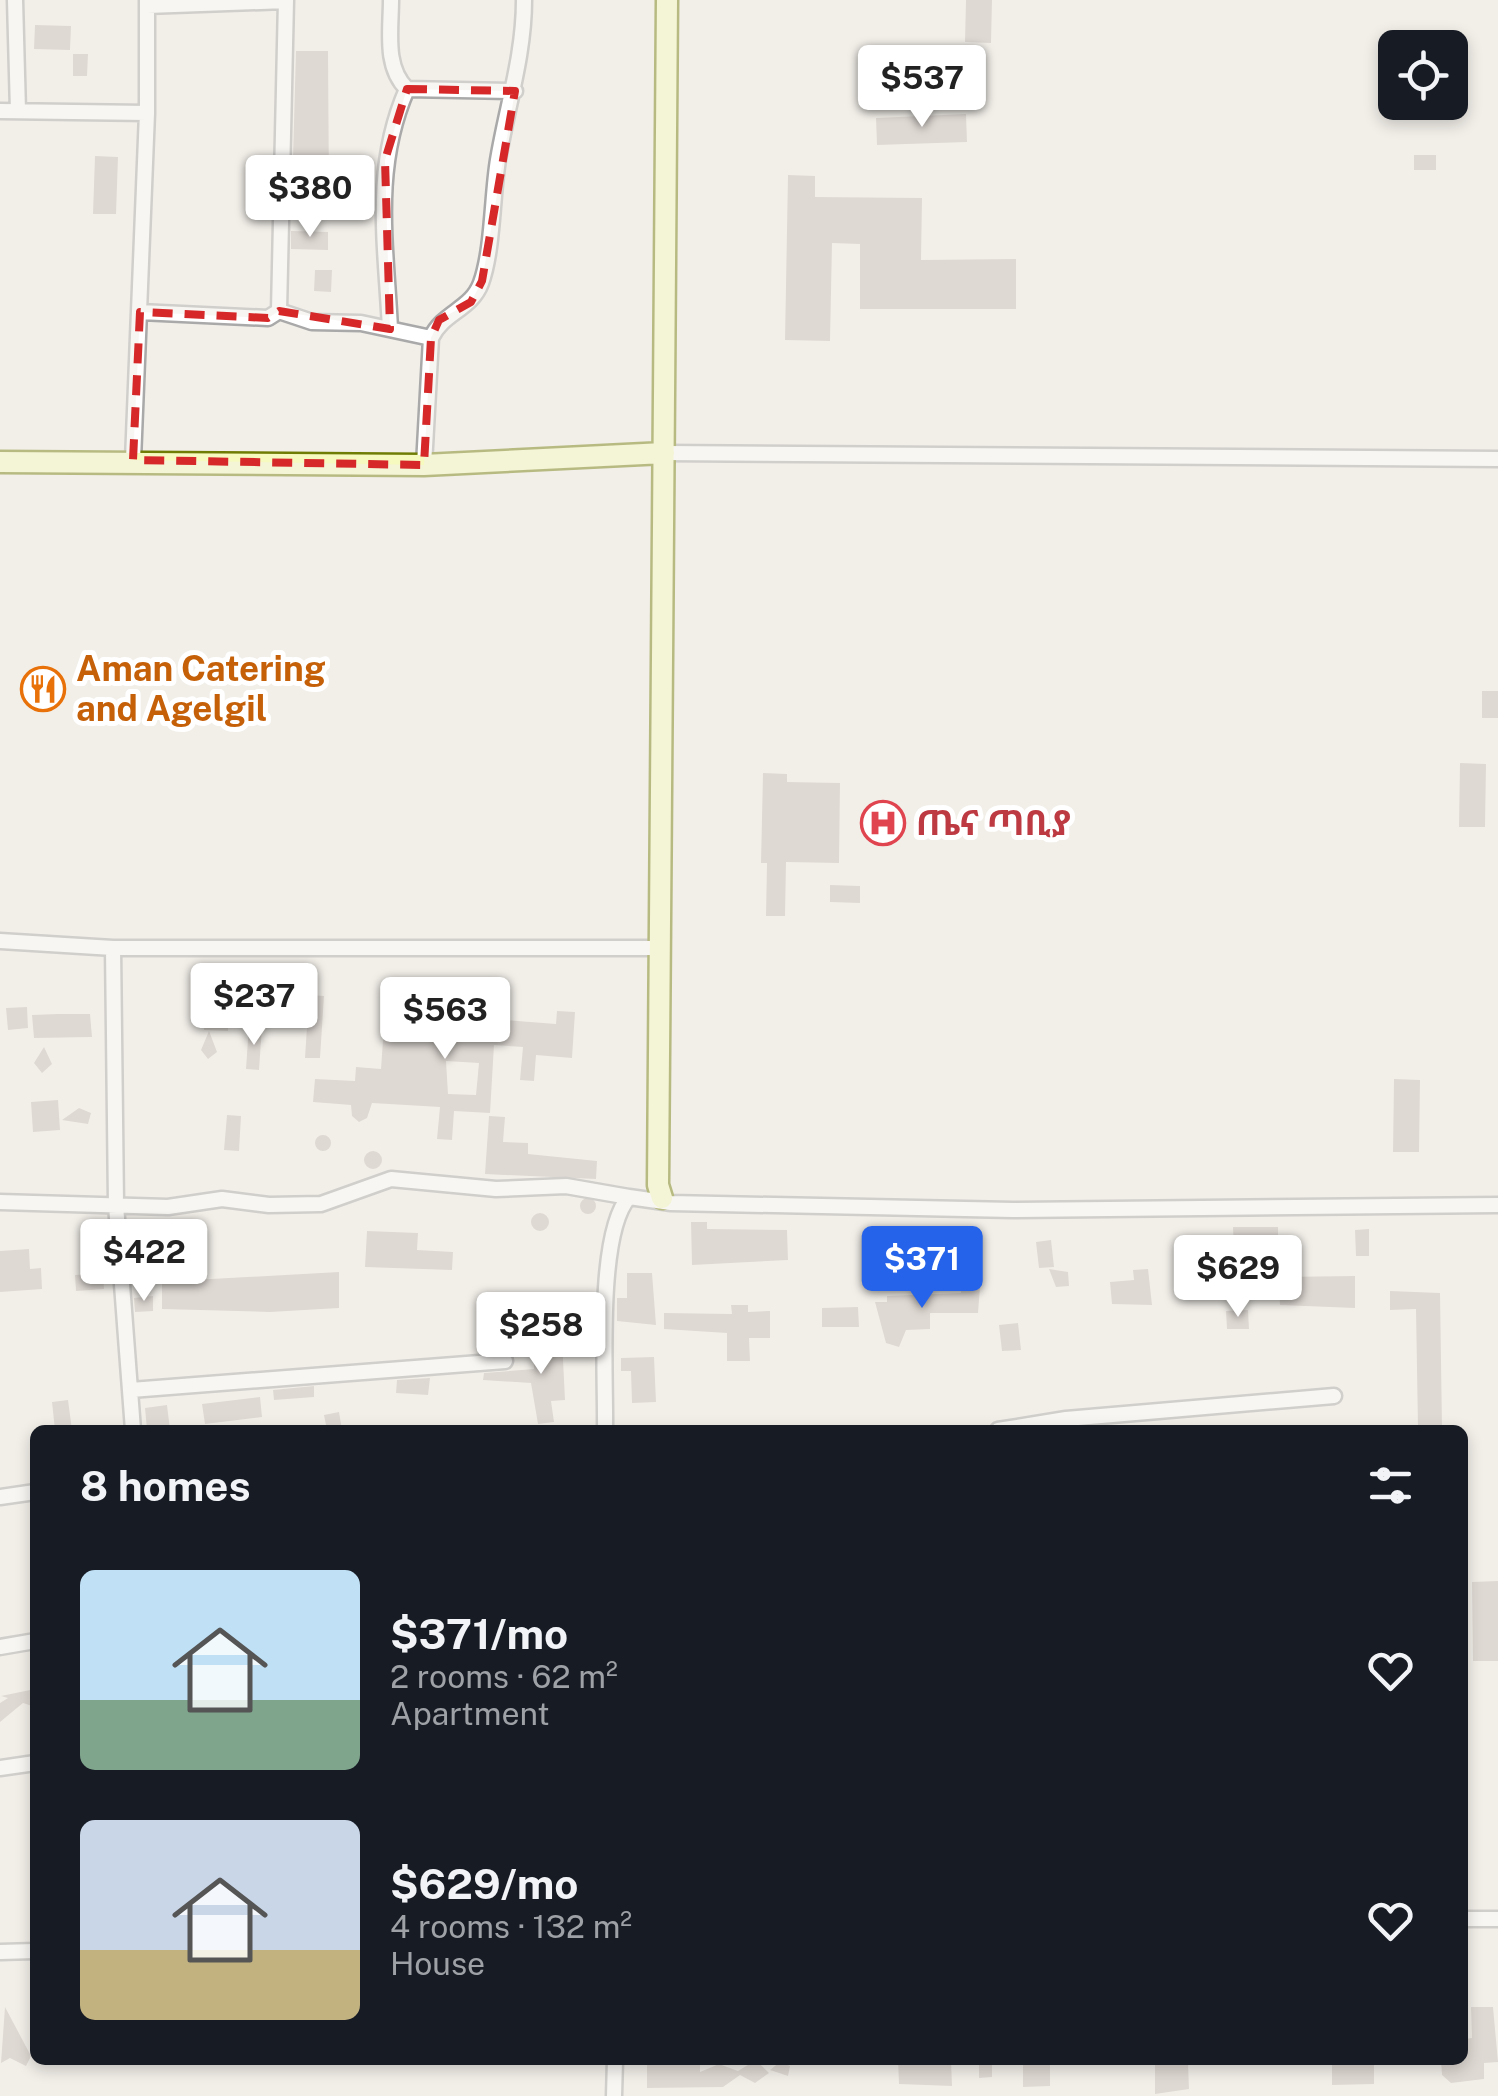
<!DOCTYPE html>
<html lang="en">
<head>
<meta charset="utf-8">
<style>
	:root { --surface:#171b24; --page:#242831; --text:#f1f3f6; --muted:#9ea1a6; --accent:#2563eb }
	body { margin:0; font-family:"Public Sans","Noto Sans Ethiopic",sans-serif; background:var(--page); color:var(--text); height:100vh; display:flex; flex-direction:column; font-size:38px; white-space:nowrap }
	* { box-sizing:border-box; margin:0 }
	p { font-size:32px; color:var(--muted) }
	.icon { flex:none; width:55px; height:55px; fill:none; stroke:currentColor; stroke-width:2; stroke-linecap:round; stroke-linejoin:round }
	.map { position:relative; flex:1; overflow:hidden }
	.panel { position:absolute; left:30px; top:1425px; width:1438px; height:640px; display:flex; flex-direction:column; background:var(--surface); border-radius:15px; box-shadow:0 5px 15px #0003 }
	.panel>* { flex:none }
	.buttons { position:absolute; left:1378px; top:30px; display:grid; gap:20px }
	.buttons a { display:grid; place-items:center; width:90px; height:90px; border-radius:15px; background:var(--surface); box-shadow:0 5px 15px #0003; font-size:50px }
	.price { position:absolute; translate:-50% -85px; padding:0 22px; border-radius:10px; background:#fff; color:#222; font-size:32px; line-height:65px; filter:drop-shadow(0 2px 5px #0008) }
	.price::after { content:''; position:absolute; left:50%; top:60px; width:30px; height:22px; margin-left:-15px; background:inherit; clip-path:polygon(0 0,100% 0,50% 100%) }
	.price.current { background:var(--accent); color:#fff }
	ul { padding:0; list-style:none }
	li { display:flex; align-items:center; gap:30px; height:250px; padding:0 50px }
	li span { display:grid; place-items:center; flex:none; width:280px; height:200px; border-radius:15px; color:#555 }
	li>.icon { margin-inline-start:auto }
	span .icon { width:120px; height:120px; fill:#fffc; stroke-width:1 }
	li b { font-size:42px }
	h2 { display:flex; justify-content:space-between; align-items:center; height:120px; padding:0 50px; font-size:42px }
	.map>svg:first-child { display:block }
	.building { fill:#c7bfb8; fill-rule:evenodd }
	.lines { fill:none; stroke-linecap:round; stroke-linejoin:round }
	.street-casing { stroke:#a9a9a9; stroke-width:19 }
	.secondary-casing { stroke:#707d05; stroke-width:25 }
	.street { stroke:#fff; stroke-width:14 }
	.secondary { stroke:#f7fabf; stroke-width:20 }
	.marked { fill:none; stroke:#d62828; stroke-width:8; stroke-dasharray:20 12; stroke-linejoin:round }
	.labels { text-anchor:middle; stroke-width:10; stroke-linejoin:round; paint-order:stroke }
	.food-label { font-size:35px; font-weight:bold; fill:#c56008; stroke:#fff; text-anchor:start }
	.health-label { font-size:35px; font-weight:bold; fill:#be3a42; stroke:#fff; text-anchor:start }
</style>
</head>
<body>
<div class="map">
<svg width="1498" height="2096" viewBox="0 0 1498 2096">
	<rect width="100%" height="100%" fill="#f2efe9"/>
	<!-- building -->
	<path class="building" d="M 966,0 L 992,0 L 991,43 L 965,42 Z
		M 35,25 L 71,26 L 70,50 L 34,49 Z
		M 296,51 L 328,51 L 329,195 L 292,194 Z
		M 73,54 L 88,54 L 87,76 L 73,76 Z
		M 966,114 L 967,142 L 877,145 L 876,118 Z
		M 1414,155 L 1436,155 L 1436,170 L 1414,170 Z
		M 95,156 L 118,157 L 116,214 L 93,214 Z
		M 788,175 L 815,176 L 815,197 L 922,198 L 921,260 L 1016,259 L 1016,309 L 860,309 L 860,244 L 832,243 L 830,341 L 785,340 Z
		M 291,231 L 328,232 L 328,250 L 291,249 Z
		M 315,270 L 332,270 L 331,292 L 314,291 Z
		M 1482,691 L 1498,691 L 1498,718 L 1482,718 Z
		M 1460,763 L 1486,764 L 1485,827 L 1459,827 Z
		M 763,773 L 787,774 L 787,782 L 840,783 L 839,863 L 786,862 L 785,916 L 766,916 L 767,863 L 761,863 Z
		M 830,885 L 860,886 L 860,903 L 830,902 Z
		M 309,995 L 324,996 L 320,1058 L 305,1058 Z
		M 386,997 L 404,999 L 403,1019 L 452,1022 L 454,1005 L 493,1009 L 492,1019 L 556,1024 L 557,1011 L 575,1012 L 572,1058 L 536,1055 L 534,1081 L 520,1080 L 523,1047 L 494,1045 L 490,1113 L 454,1111 L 452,1140 L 437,1139 L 440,1107 L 372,1103 L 367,1118 L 359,1122 L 352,1116 L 351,1105 L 313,1102 L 315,1079 L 355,1081 L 356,1067 L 381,1069 ZM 446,1061 L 479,1063 L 476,1095 L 448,1094 Z
		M 205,1006 L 229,1008 L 228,1031 L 204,1030 Z
		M 27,1007 L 28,1028 L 8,1030 L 6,1008 Z
		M 58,1014 L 90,1014 L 92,1037 L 34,1038 L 32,1015 Z
		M 249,1025 L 262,1026 L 259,1070 L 246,1069 Z
		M 209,1031 L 217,1052 L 208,1059 L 201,1050 Z
		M 44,1047 L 52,1064 L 42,1073 L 34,1063 Z
		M 1394,1079 L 1420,1080 L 1419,1152 L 1393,1152 Z
		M 58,1100 L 60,1130 L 33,1132 L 31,1102 Z
		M 79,1108 L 91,1113 L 88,1124 L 62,1120 Z
		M 227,1115 L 241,1116 L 239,1151 L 224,1150 Z
		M 489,1116 L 505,1117 L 503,1142 L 528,1143 L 528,1154 L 597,1161 L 596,1179 L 485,1174 Z
		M315 1143a8 8 0 1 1 16 0a8 8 0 1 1-16 0Z
		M364 1160a9 9 0 1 1 18 0a9 9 0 1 1-18 0Z
		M580 1206a8 8 0 1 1 16 0a8 8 0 1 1-16 0Z
		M531 1222a9 9 0 1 1 18 0a9 9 0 1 1-18 0Z
		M 691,1222 L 707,1222 L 707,1229 L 787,1230 L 788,1260 L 692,1265 Z
		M 1233,1227 L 1278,1227 L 1278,1250 L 1234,1250 Z
		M 1369,1229 L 1369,1256 L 1356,1256 L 1355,1230 Z
		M 367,1231 L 418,1233 L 417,1250 L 453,1252 L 452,1270 L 365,1267 Z
		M 1051,1240 L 1054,1267 L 1039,1268 L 1036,1242 Z
		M 29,1249 L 30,1269 L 41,1268 L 42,1289 L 0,1292 L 0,1251 Z
		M 1049,1269 L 1068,1272 L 1069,1286 L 1056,1287 Z
		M 1148,1269 L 1152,1305 L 1112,1304 L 1110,1282 L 1134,1280 L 1133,1270 Z
		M 162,1272 L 193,1273 L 193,1280 L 339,1272 L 339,1308 L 270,1312 L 162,1309 Z
		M 103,1273 L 104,1289 L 76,1291 L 75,1275 Z
		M 627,1273 L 652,1273 L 656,1325 L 617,1321 L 617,1298 L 627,1298 Z
		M 1355,1276 L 1355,1308 L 1280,1305 L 1279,1277 Z
		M 961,1286 L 980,1287 L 978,1313 L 930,1313 L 930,1329 L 906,1330 L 899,1347 L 886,1343 L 875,1302 L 887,1302 L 887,1296 L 961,1293 Z
		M 1390,1291 L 1440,1293 L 1442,1428 L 1418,1429 L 1416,1309 L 1390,1310 Z
		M 153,1296 L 153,1311 L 135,1312 L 134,1298 Z
		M 731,1305 L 748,1305 L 748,1312 L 770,1311 L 770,1338 L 749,1338 L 750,1361 L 727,1361 L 727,1333 L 664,1329 L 664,1313 L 732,1314 Z
		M 858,1307 L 859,1327 L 822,1327 L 822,1308 Z
		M 1248,1310 L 1249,1329 L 1227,1329 L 1226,1311 Z
		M 1018,1323 L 1021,1350 L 1002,1351 L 999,1325 Z
		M 562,1339 L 565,1400 L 551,1401 L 554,1422 L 538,1424 L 531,1383 L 483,1380 L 484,1373 L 534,1369 L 533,1340 Z
		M 654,1357 L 656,1402 L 632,1403 L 631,1371 L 621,1371 L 621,1358 Z
		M 430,1378 L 428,1395 L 396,1393 L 397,1380 Z
		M 314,1386 L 314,1397 L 274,1400 L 273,1390 Z
		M 260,1397 L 262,1417 L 205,1424 L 202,1404 Z
		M 68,1400 L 72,1430 L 55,1430 L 52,1402 Z
		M 167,1405 L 170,1430 L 147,1430 L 145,1408 Z
		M 339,1412 L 342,1430 L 327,1430 L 324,1415 Z
		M 1498,1581 L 1498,1661 L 1473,1661 L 1472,1582 Z
		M 35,1689 L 35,1707 L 23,1703 L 0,1722 L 0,1703 L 8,1698 L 1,1696 Z
		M 5,2007 L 31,2056 L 26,2066 L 10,2058 L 1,2063 Z
		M 1471,2007 L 1493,2007 L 1498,2062 L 1484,2063 L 1484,2079 L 1451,2083 L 1442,2075 L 1441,2060 L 1465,2060 L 1464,2039 L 1472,2038 Z
		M 756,2060 L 769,2073 L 755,2083 L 740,2075 L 723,2087 L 647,2088 L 647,2063 L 700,2062 L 700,2072 L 719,2064 L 738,2071 Z
		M 898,2060 L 951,2060 L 952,2086 L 899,2084 Z
		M 979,2060 L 992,2060 L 992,2077 L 979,2078 Z
		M 1332,2060 L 1374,2060 L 1374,2084 L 1332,2085 Z
		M 780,2062 L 790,2066 L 788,2076 L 770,2070 Z
		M 1023,2062 L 1050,2062 L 1050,2086 L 1023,2087 Z
		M 1155,2063 L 1188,2063 L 1189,2089 L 1155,2094 Z"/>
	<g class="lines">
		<defs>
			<path id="street" d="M 15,0 L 18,111
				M 286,0 L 279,311 L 312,322 L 361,323 L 431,338
				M 391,0 C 391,30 384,67 407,89 L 515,91
				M 147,6 L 286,1
				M 0,111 L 147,113 L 147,0
				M 140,312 L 268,318 L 279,311
				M 390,329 C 386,244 372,169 407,89
				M 664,453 L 1498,459
				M 133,460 L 147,113
				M 424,465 L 431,338 C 443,312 471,310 481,283 C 493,250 492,196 498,160 C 507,106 524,56 524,0
				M 0,941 L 113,948 L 660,948
				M 113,948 L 116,1205 L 133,1430
				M 0,1202 L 168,1207 L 222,1199 L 269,1205 L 321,1204 L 391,1179 L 496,1189 L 566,1186 L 629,1197
				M 131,1390 L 505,1361
				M 605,1430 C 606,1377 596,1234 629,1197 L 671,1203 L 1013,1210 L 1498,1205
				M 998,1430 L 1066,1419 L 1334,1396
				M 0,1497 L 35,1492
				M 0,1647 L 35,1641
				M 0,1768 L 35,1763
				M 1462,1919 L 1498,1919
				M 0,1952 L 35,1951
				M 614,2096 L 615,2060"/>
			<path id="secondary" d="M 0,462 L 424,465 L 664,453
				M 662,1198 L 658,1185 L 667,0"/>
		</defs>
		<!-- street casing -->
		<use href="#street" class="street-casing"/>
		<!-- secondary casing -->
		<use href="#secondary" class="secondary-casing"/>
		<!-- street -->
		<use href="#street" class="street"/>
		<!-- secondary -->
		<use href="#secondary" class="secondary"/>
	</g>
	<!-- marked area -->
	<path d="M0 0H1498V2096H0ZM 407,89 L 515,91 L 482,281 L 471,302 L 439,320 L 431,338 L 424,465 L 133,460 L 140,312 L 268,318 L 279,311 L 390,329 L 385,160 Z" fill="#f2efe9" fill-opacity=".55" fill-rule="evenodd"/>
	<path class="marked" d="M 407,89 L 515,91 L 482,281 L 471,302 L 439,320 L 431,338 L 424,465 L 133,460 L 140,312 L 268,318 L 279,311 L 390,329 L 385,160 Z"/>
	<!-- icons -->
	<defs>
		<symbol id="restaurant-ring" viewBox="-11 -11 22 22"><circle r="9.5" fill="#fff" stroke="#e8710a" stroke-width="1.5"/><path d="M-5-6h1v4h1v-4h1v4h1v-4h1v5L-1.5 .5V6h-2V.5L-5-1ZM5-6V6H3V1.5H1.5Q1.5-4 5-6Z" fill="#e8710a"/></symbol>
		<symbol id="hospital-ring" viewBox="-11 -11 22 22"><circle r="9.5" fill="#fff" stroke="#e0444e" stroke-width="1.5"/><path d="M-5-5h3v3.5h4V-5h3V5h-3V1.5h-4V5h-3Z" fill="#e0444e"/></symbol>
	</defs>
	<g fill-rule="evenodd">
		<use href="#restaurant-ring" x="18" y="664" width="50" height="50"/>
		<use href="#hospital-ring" x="858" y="798" width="50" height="50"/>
	</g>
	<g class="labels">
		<!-- food labels -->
		<g class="food-label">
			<text x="76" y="681">Aman Catering<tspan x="76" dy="40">and Agelgil</tspan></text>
		</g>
		<!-- health labels -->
		<g class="health-label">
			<text x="916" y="835">ጤና ጣቢያ</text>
		</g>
	</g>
</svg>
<div class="buttons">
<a><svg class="icon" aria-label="locate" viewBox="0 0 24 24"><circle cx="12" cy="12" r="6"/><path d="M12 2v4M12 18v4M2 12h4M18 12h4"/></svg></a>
</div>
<b class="price" style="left:922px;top:130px">$537</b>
<b class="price" style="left:310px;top:240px">$380</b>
<b class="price" style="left:254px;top:1048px">$237</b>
<b class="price" style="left:445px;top:1062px">$563</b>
<b class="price" style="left:144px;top:1304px">$422</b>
<b class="price current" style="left:922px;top:1311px">$371</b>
<b class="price" style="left:1238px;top:1320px">$629</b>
<b class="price" style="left:541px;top:1377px">$258</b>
<section class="panel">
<h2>8 homes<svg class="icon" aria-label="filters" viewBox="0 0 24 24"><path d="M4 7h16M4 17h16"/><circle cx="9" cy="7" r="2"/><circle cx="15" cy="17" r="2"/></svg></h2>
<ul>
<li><span style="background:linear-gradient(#bfe0f5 65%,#7fa58c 0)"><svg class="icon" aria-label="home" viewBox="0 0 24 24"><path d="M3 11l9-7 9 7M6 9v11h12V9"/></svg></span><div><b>$371/mo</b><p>2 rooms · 62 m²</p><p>Apartment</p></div><svg class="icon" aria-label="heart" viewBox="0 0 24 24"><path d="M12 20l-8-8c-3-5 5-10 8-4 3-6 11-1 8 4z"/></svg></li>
<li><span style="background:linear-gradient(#c9d6e8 65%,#c2b280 0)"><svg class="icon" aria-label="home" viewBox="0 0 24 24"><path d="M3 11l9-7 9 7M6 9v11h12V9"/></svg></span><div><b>$629/mo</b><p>4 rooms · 132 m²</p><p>House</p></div><svg class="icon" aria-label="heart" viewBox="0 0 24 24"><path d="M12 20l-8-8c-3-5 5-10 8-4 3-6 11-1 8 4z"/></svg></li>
</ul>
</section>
</div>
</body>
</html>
